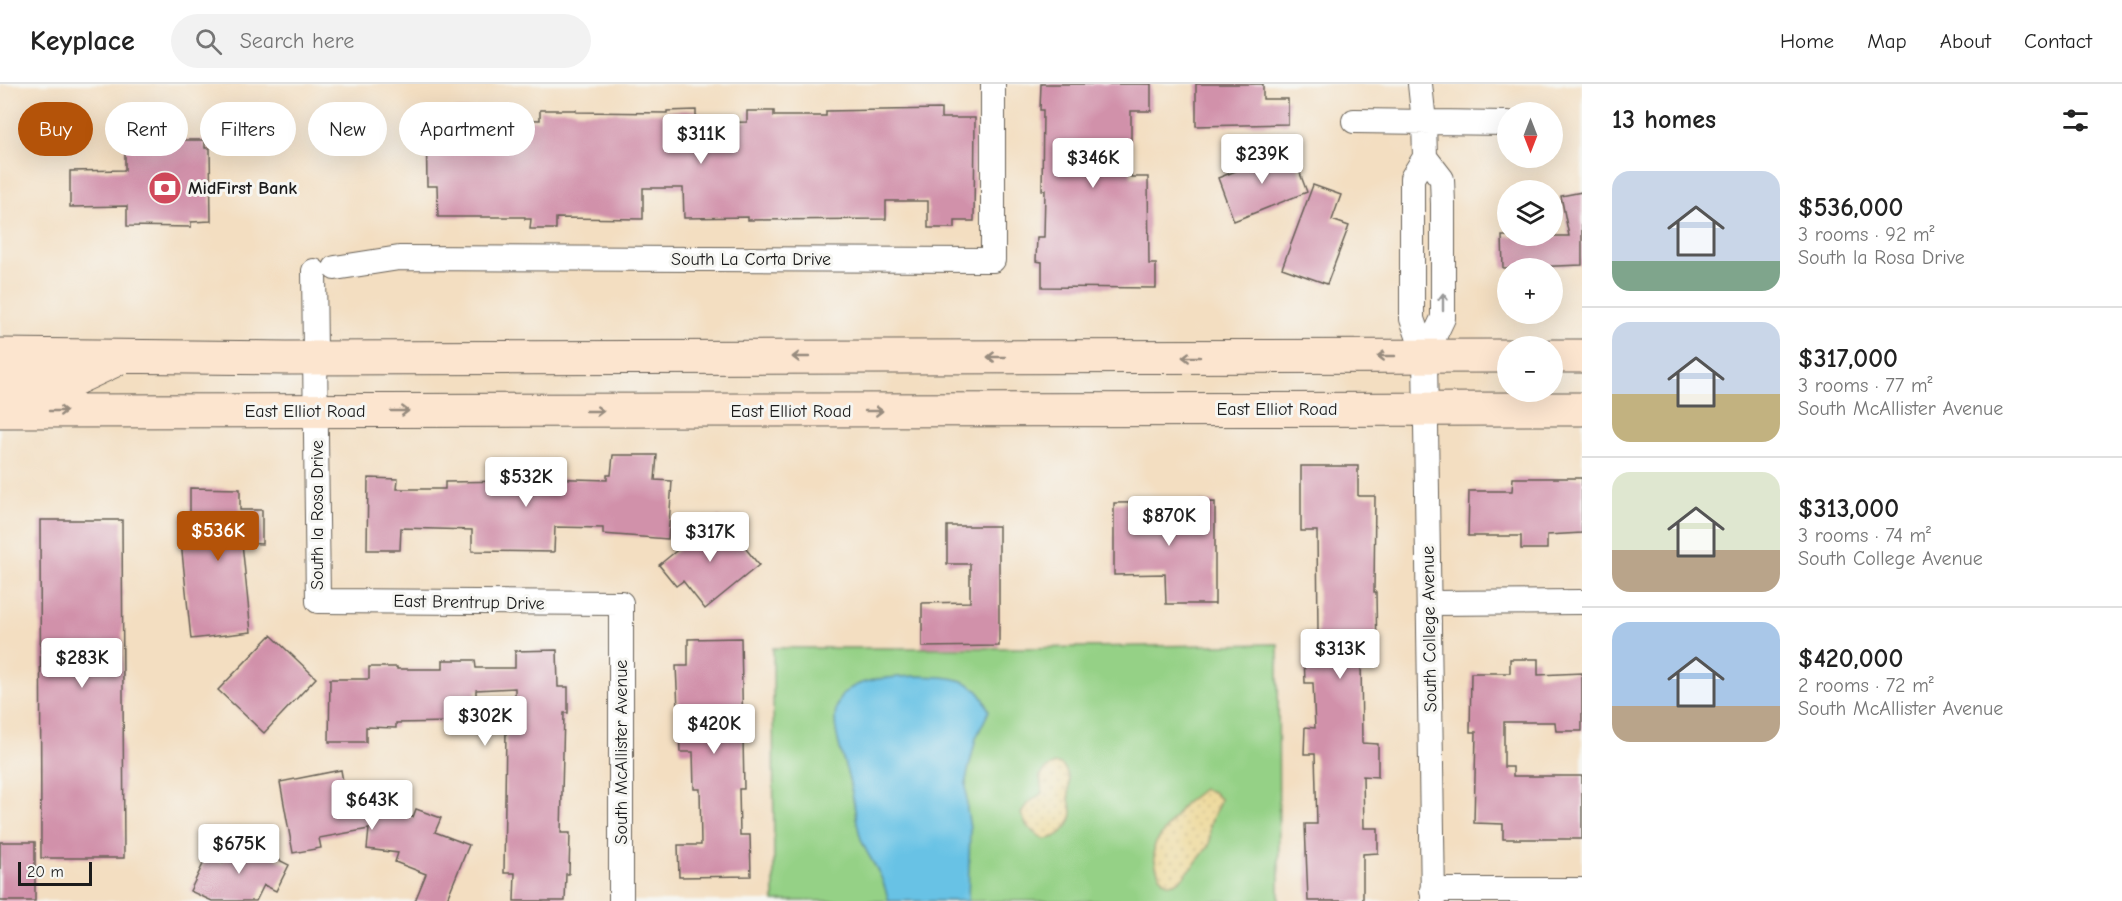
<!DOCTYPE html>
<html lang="en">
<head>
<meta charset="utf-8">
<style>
	:root { --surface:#fff; --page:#f2f2f2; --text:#222; --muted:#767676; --line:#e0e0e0; --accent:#b45309 }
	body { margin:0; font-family:"Comic Neue",sans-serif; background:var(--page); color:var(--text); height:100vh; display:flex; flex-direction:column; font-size:22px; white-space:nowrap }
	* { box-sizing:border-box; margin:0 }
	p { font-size:20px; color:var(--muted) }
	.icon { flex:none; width:33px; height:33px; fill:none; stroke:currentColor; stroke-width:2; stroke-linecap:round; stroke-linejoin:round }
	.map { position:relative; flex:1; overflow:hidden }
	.side { display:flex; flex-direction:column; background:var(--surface); width:540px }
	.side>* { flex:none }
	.hud { position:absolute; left:18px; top:18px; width:570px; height:54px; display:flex; gap:12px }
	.needle { width:39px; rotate:180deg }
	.controls { position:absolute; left:1497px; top:18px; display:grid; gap:12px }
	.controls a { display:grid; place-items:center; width:66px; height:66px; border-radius:50%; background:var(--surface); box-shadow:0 6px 24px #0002; font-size:30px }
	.scale { position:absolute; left:18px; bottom:15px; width:74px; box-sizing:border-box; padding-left:6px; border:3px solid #1c1c1c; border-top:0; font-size:16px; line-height:21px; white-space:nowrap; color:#1c1c1c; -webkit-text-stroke:4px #f6f6f2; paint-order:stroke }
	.price { position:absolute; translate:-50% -51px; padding:0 14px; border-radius:6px; background:#fff; color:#222; font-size:20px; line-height:39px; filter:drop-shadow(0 2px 3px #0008) }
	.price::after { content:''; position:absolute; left:50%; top:36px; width:18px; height:14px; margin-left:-9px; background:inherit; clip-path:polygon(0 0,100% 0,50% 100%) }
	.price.selected { background:var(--accent); color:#fff }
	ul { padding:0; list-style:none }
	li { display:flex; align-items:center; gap:18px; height:150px; padding:0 30px }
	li+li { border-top:2px solid var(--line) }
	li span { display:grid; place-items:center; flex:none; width:168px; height:120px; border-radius:18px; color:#555 }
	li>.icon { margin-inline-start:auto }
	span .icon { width:72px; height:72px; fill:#fffc; stroke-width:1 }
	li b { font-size:26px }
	h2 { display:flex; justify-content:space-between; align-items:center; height:72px; padding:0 30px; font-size:26px }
	.pill { padding:0 21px; border-radius:27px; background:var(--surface); box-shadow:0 6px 24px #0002; font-size:21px; line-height:54px }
	.pill.selected { background:var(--accent); color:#fff }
	header { display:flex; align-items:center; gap:36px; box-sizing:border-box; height:84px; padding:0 30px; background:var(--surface); border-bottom:2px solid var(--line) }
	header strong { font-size:28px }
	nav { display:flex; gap:33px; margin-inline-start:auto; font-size:21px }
	.search { width:420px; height:54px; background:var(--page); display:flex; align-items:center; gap:15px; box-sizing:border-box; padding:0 21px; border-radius:33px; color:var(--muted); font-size:22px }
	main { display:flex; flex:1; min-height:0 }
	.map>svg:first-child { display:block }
	.grass { fill:#95d186; stroke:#587651; stroke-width:1.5 }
	.sand { fill:url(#sand-dots); stroke:#857b5d; stroke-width:1.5 }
	.water { fill:#67c2e5; stroke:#426f80; stroke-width:1.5 }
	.building { fill:#d191aa }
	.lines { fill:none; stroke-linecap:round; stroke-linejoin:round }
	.street-casing { stroke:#676056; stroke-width:26 }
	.secondary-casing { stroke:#676056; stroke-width:35 }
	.street { stroke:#fff; stroke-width:24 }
	.secondary { stroke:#fce5cf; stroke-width:33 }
	.oneway { stroke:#999 }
	.oneway2 { stroke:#978b7e }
	.labels { text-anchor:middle; stroke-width:6; stroke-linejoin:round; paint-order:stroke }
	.poi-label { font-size:18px; font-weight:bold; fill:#1c1c1c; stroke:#f6f6f2; text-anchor:start }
	.street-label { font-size:18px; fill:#1c1c1c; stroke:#f6f6f2 }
</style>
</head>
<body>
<header>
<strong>Keyplace</strong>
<div class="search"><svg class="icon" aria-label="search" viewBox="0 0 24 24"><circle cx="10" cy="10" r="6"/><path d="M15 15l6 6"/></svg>Search here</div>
<nav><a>Home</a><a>Map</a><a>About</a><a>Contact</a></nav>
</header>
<main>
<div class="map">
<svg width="1582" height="817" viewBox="0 0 1582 817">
	<defs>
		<pattern id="sand-dots" width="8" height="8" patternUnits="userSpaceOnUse" patternTransform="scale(1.5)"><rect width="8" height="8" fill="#eeda9e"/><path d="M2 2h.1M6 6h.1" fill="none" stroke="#ccba88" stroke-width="1.8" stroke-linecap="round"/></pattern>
	</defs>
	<rect width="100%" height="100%" fill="#f6f6f2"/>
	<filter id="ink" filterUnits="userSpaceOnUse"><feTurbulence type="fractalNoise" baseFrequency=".0167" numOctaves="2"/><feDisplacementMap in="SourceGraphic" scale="12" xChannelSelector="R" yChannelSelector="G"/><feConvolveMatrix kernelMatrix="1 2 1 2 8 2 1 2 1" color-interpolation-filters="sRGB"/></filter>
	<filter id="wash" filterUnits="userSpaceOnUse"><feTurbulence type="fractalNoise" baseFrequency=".008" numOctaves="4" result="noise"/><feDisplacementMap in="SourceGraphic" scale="24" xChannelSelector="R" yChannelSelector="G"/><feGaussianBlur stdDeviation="1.35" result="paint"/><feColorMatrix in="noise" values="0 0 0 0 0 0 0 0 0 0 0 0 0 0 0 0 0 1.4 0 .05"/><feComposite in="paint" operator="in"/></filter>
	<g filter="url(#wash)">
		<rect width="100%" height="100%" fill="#f3dec1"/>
		<!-- grass -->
		<path class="grass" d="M 1278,560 L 1279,817 L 774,817 L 773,564 L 1020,564 Z"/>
		<!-- sand -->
		<path class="sand" d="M 1055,680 L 1061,681 C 1071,689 1069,701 1069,713 C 1069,718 1071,722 1072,727 C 1072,742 1058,756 1043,755 L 1027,742 L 1021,730 L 1027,720 L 1042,709 L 1040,692 L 1047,684 Z
			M 1203,705 L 1213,708 L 1220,715 C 1218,725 1212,732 1210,742 C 1209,748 1211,754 1209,760 C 1207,766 1184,793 1180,796 C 1160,811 1151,774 1155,760 L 1184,720 Z"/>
		<!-- water -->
		<path class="water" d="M 914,592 C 947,593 977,590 989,627 L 976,654 L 966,696 L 967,726 L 970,744 L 968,817 L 889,817 C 886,808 884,799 880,791 C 874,779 865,767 861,755 C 856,739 855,722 851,705 C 847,679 822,632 844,609 C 861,593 892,594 914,592 Z"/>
		<g id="blocks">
			<!-- building -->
			<path class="building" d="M 1041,0 L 1151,0 L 1151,27 L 1131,27 L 1131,93 L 1148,93 L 1149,180 L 1156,180 L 1156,204 L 1042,203 L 1042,178 L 1036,177 L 1037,153 L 1044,153 L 1045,106 L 1042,106 L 1043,26 L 1040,26 Z
				M 1196,0 L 1263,0 L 1263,15 L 1288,15 L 1288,40 L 1196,42 Z
				M 496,25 L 496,35 L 540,36 L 540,26 L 576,26 L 576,28 L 667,29 L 667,27 L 696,26 L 696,39 L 747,38 L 747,27 L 774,27 L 774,32 L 826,32 L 826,27 L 941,25 L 941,34 L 975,34 L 974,137 L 955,137 L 955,144 L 928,144 L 928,117 L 886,117 L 886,135 L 748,136 L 748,133 L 684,134 L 683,104 L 643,104 L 643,135 L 556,134 L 556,145 L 530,145 L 531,135 L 525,135 L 525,133 L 438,133 L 437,102 L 427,102 L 426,26 Z
				M 133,56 L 205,56 L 205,64 L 210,64 L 211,137 L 191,138 L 191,143 L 127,142 L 127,122 L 70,123 L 70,87 L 125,86 L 125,64 L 133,64 Z
				M 1291,65 L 1307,108 L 1234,137 L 1218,94 Z
				M 1313,101 L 1341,111 L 1332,136 L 1349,142 L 1327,200 L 1282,184 Z
				M 1582,108 L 1582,181 L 1503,184 L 1502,152 L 1569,152 L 1561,112 Z
				M 613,371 L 657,371 L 655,396 L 672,397 L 668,455 L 603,450 L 603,444 L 555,443 L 554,468 L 472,467 L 472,446 L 401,444 L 400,466 L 367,466 L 368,394 L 398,395 L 397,405 L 445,405 L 445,398 L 522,397 L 522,387 L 544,387 L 544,394 L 607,396 L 607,391 L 611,391 Z
				M 1301,382 L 1358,382 L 1358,412 L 1375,412 L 1374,508 L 1376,508 L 1377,574 L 1361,575 L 1362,659 L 1378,660 L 1378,693 L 1363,692 L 1364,744 L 1378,744 L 1378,769 L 1363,770 L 1363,817 L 1308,817 L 1305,740 L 1317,740 L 1315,670 L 1304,670 L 1305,643 L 1315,644 L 1313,599 L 1305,599 L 1304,571 L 1314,571 L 1313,549 L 1318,549 L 1317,447 L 1301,447 Z
				M 1513,394 L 1582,394 L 1582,449 L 1547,451 L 1547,465 L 1521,465 L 1521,452 L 1468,452 L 1469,407 L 1512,407 Z
				M 190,404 L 240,405 L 240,426 L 262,426 L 262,460 L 242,459 L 251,548 L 191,555 L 182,468 L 182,435 L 190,435 Z
				M 1215,418 L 1215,520 L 1166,520 L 1165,490 L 1114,491 L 1114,419 Z
				M 719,432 L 759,481 L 705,525 L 683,497 L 676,502 L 659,481 Z
				M 40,436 L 122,436 L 124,774 L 41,774 Z
				M 947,442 L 999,442 L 999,562 L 922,563 L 922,519 L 970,518 L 970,480 L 947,480 Z
				M 271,551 L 316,594 L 264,649 L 218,606 Z
				M 741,554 L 744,705 L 739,705 L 740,751 L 750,751 L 751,792 L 679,793 L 678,761 L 701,761 L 700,705 L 694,705 L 693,668 L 680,668 L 676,582 L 688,582 L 688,555 Z
				M 557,566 L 558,603 L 568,603 L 568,629 L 564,629 L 561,749 L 570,749 L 569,790 L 566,790 L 565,817 L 514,817 L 515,789 L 504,789 L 506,645 L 515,645 L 515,604 L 476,606 L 476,629 L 450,629 L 450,638 L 396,639 L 396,644 L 366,643 L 366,658 L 329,658 L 330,595 L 369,595 L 369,583 L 397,583 L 397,585 L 443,585 L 443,576 L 475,576 L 476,584 L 515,584 L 515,567 Z
				M 1510,575 L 1538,575 L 1538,591 L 1582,589 L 1582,647 L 1556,647 L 1555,638 L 1504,638 L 1504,683 L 1513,683 L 1513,692 L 1582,692 L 1582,755 L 1503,755 L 1503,740 L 1474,739 L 1476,648 L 1470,648 L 1471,589 L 1510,589 Z
				M 341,686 L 348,726 L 413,733 L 416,725 L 441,734 L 435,748 L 469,761 L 446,817 L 415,817 L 426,790 L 395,778 L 398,769 L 367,765 L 369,745 L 319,754 L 321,764 L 293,769 L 280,698 Z
				M 235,754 L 289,781 L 276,807 L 264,801 L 256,817 L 212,817 L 190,807 L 207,772 L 223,779 Z
				M 0,758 L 35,758 L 35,817 L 0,817 Z"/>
		</g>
	</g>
	<g filter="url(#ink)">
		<use href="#blocks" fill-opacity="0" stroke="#676056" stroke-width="1.5"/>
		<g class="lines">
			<defs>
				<path id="street" d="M 1420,0 L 1424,38 L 1425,73 L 1412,94 L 1412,235 L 1425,272 L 1433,817
					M 1354,37 L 1508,39
					M 1425,73 L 1442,95 L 1443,120 L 1443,234 L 1425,272
					M 335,184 L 399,174 L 993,176 L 993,0
					M 314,187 L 318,517 L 621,519 L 621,817
					M 1429,519 L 1582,518
					M 1432,806 L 1582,806"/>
				<path id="secondary" d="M 0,271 L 286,274 L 1508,272
					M 1552,272 L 1582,272
					M 0,299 L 68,298 L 113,277
					M 0,327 L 1582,325"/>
			</defs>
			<!-- street casing -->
			<use href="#street" class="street-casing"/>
			<!-- secondary casing -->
			<use href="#secondary" class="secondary-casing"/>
			<!-- street -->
			<use href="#street" class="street"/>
			<!-- secondary -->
			<use href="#secondary" class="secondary"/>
		</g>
		<!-- one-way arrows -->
		<defs><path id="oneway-shaft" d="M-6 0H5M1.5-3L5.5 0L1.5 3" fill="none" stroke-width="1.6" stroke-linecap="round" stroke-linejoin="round" transform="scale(1.5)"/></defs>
		<use class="oneway" href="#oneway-shaft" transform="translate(1443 218) rotate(-90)"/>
		<g class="oneway2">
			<use href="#oneway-shaft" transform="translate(1386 272) rotate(180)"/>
			<use href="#oneway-shaft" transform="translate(801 273) rotate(180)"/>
			<use href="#oneway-shaft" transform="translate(996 273) rotate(180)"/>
			<use href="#oneway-shaft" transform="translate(1191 273) rotate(180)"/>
			<use href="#oneway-shaft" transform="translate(58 327)"/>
			<use href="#oneway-shaft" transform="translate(400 327)"/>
			<use href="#oneway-shaft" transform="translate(595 327)"/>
			<use href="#oneway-shaft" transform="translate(874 327)"/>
		</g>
	</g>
	<!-- icons -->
	<defs>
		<symbol id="bank-disc" viewBox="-11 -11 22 22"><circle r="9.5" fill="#d1495b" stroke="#f6f6f2"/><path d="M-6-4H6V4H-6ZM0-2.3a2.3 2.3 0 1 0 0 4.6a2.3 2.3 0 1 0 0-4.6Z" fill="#fff"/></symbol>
	</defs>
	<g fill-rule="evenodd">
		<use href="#bank-disc" x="146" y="85" width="38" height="38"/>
	</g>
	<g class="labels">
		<!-- poi labels -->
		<g class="poi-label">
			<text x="188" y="110">MidFirst Bank</text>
		</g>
		<!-- street labels -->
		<g class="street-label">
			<text x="751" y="181">South La Corta Drive</text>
			<text x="1277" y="331">East Elliot Road</text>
			<text x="305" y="333">East Elliot Road</text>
			<text x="791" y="333">East Elliot Road</text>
			<text transform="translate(317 431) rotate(-90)" y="6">South la Rosa Drive</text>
			<text transform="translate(469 518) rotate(1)" y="6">East Brentrup Drive</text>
			<text transform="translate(1429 545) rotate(-91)" y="6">South College Avenue</text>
			<text transform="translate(621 668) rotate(-90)" y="6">South McAllister Avenue</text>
		</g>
	</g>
</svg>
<div class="controls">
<a><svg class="needle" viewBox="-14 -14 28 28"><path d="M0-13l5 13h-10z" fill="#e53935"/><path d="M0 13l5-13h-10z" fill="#767676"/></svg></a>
<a><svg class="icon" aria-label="layers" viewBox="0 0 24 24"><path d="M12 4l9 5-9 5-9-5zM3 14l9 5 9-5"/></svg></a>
<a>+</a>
<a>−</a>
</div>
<div class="scale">20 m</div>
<b class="price" style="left:701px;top:81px">$311K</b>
<b class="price" style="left:1262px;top:101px">$239K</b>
<b class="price" style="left:1093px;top:105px">$346K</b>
<b class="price" style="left:526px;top:424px">$532K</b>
<b class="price" style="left:1169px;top:463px">$870K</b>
<b class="price selected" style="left:218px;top:478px">$536K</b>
<b class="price" style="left:710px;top:479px">$317K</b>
<b class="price" style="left:1340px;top:596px">$313K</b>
<b class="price" style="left:82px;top:605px">$283K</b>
<b class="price" style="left:485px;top:663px">$302K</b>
<b class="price" style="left:714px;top:671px">$420K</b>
<b class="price" style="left:372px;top:747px">$643K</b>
<b class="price" style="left:239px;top:791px">$675K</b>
<div class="hud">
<a class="pill selected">Buy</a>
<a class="pill">Rent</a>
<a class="pill">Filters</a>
<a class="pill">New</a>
<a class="pill">Apartment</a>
</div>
</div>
<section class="side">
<h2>13 homes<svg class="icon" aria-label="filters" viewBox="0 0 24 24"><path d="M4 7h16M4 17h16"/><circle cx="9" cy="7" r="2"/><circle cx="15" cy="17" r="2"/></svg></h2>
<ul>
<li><span style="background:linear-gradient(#c9d6e8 75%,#7fa58c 0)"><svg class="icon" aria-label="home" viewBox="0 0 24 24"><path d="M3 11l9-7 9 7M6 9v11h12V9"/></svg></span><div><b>$536,000</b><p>3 rooms · 92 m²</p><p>South la Rosa Drive</p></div></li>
<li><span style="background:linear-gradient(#c9d6e8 60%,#c2b280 0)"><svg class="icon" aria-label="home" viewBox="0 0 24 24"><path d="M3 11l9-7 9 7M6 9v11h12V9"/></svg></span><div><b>$317,000</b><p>3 rooms · 77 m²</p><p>South McAllister Avenue</p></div></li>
<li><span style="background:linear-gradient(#dfe7d0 65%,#b9a48a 0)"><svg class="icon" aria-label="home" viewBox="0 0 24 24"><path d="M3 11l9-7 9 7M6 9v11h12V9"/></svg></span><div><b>$313,000</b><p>3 rooms · 74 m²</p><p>South College Avenue</p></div></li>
<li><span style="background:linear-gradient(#a9c7e8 70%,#b9a48a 0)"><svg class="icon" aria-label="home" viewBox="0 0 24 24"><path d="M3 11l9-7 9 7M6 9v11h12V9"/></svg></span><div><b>$420,000</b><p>2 rooms · 72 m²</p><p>South McAllister Avenue</p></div></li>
</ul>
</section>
</main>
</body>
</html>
